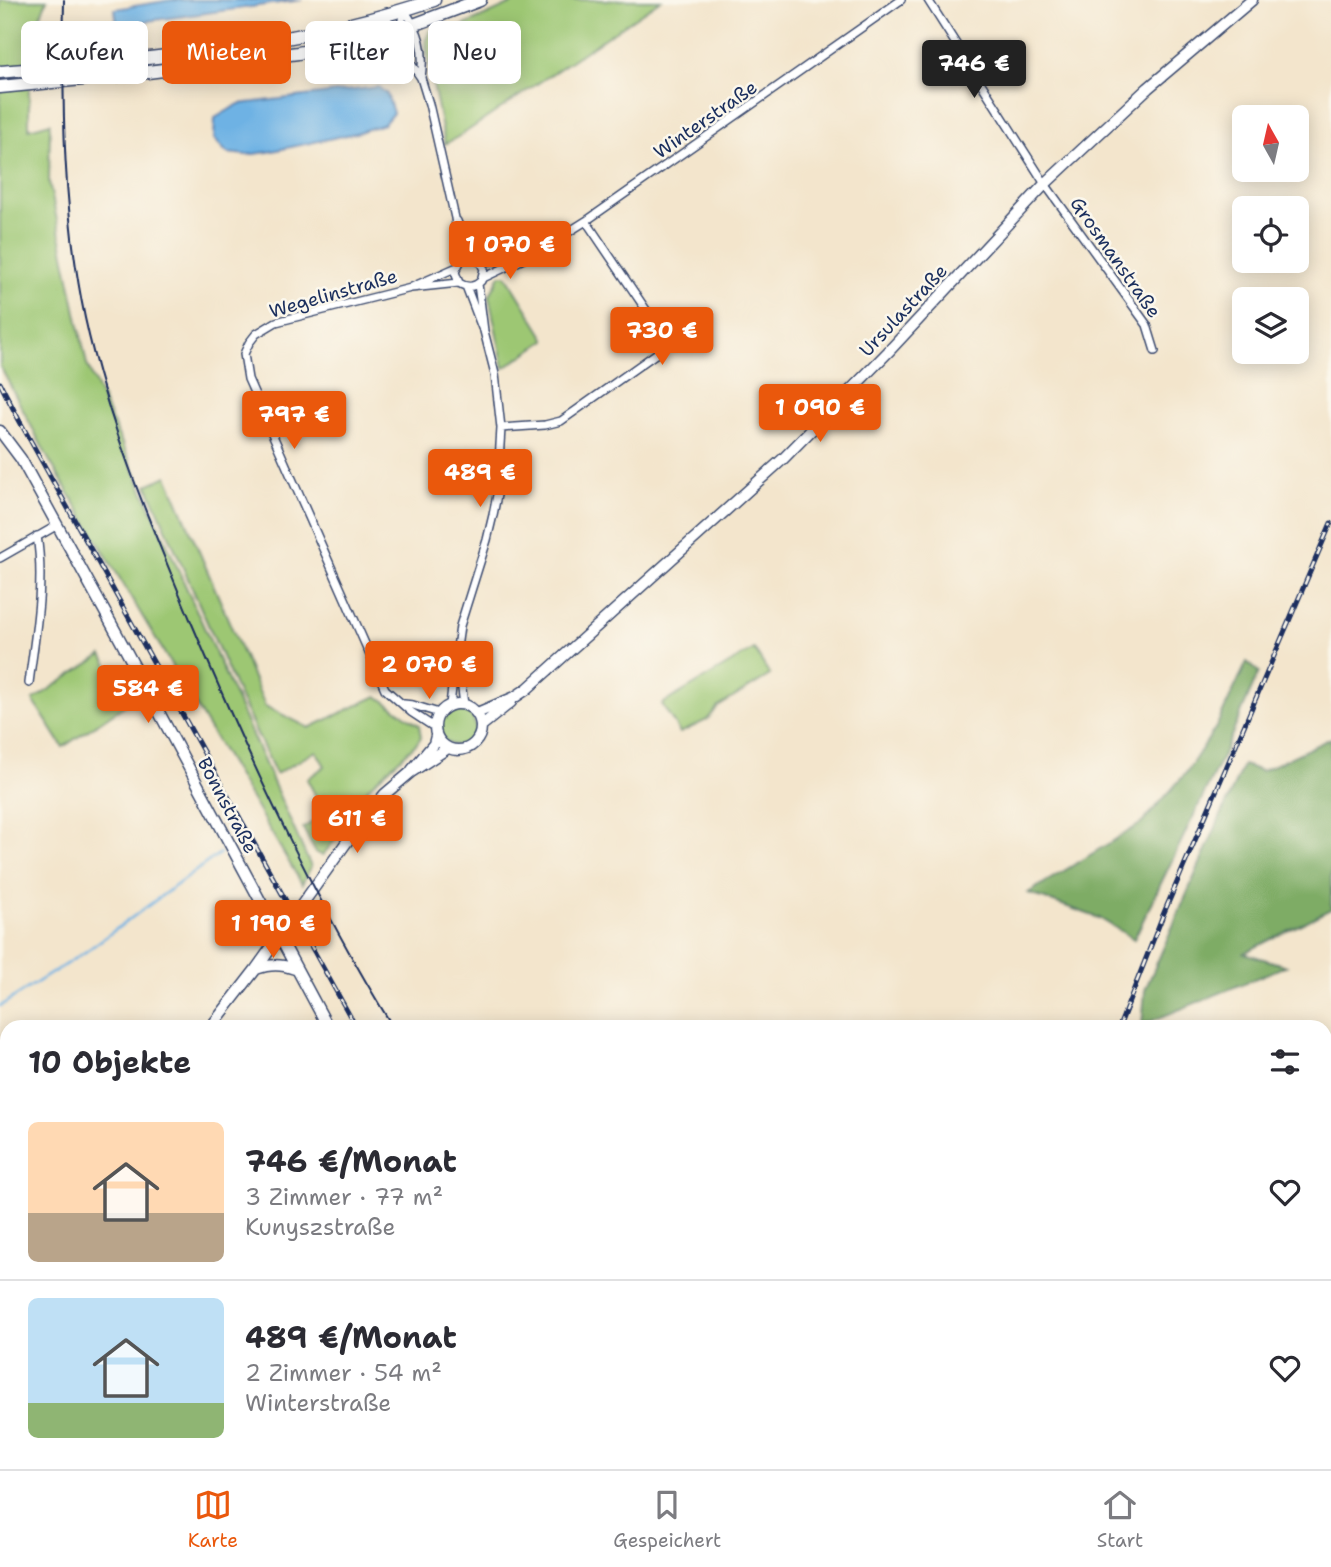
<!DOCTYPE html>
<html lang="de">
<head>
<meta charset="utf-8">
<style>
	:root { --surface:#fff; --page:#f7f7f7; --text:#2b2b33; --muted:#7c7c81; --line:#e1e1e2; --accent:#ea580c }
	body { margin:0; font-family:"Shantell Sans",sans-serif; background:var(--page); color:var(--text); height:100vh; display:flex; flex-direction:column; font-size:26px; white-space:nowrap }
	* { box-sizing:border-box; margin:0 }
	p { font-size:23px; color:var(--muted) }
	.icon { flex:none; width:38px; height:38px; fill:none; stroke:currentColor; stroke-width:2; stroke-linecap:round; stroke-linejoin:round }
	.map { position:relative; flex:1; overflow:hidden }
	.drawer { position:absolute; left:0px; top:1020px; width:1332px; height:450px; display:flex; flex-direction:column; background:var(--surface); border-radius:21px 21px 0 0; box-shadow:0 4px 18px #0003 }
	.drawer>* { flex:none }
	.guide { position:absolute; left:21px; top:21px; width:700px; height:63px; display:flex; gap:14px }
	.needle { width:46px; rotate:352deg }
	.buttons { position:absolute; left:1232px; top:105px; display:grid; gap:14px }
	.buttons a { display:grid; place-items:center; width:77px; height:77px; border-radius:10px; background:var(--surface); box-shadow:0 4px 18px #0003; font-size:35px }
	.price { position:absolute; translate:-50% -60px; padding:0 16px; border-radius:7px; background:var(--accent); color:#fff; font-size:23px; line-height:46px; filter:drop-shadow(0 2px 4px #0008) }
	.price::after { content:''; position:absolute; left:50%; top:42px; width:21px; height:16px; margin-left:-10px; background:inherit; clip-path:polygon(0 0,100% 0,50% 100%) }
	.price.active { background:#222; color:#fff }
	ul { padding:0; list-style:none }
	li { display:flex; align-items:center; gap:21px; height:175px; padding:0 28px }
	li+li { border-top:2px solid var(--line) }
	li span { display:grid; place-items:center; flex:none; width:196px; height:140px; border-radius:10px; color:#555 }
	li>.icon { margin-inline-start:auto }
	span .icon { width:84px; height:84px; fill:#fffc; stroke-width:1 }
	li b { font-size:30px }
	h2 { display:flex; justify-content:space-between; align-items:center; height:84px; padding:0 28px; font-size:30px }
	.chip { padding:0 24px; border-radius:10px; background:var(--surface); box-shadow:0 4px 18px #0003; font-size:24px; line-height:63px }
	.chip.active { background:var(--accent); color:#fff }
	.tab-bar { display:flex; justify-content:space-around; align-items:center; height:98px; border-top:2px solid var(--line); background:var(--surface); font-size:19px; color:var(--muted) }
	.tab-bar a { display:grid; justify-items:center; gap:4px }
	.tab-bar .active { color:var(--accent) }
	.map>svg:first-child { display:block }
	.green { fill:#9dc773; stroke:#5c7b68; stroke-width:2 }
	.forest { fill:#7eac65; stroke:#4c6e62; stroke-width:2 }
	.water { fill:#6eb2e4; stroke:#4470a1; stroke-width:2 }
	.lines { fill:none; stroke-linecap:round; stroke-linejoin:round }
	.stream { stroke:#6eb2e4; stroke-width:2.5 }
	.street-casing { stroke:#3b4a6e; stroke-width:10 }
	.secondary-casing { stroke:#3b4a6e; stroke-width:13 }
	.primary-casing { stroke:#3b4a6e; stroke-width:15 }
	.street { stroke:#fff; stroke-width:7 }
	.secondary { stroke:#fff; stroke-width:10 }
	.primary { stroke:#fff; stroke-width:12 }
	.tram { stroke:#1b2f5e; stroke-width:2 }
	.rail-casing { stroke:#1b2f5e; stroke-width:5 }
	.rail { stroke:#fbf7ec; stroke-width:2.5; stroke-dasharray:8; stroke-linecap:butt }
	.labels { text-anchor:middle; stroke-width:5; stroke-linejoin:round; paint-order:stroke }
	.street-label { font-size:19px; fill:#1b2f5e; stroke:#fbf7ec }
</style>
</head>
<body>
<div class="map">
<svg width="1331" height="1469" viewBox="0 0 1331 1469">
	<rect width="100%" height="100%" fill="#fbf7ec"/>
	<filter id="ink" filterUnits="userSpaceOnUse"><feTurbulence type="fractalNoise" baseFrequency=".0143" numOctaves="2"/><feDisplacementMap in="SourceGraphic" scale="14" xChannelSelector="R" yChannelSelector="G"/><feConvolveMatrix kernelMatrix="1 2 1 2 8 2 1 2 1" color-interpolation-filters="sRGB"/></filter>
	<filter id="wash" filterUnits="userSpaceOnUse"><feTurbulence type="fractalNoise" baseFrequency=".00686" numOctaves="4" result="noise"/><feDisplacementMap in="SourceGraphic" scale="28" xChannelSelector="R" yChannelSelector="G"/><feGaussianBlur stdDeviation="1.57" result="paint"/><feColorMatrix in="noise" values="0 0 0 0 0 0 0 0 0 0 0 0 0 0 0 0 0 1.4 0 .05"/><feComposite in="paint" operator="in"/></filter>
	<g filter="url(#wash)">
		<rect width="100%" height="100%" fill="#f3e5cc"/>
		<!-- green -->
		<path class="green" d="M 0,0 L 47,0 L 31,39 L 29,62 L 29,129 L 50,123 L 49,182 L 87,365 L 311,867 L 302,884 L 48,458 L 0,366 Z
			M 520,0 L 661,0 L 463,134 L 445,144 L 427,54 L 426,41 L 430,30 L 454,30 Z
			M 500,275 L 506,275 L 546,340 L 504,368 L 489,297 Z
			M 167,476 L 265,706 L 309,728 L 377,696 L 419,725 L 421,737 L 417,743 L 370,786 L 345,819 L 336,838 L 323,855 L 316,853 L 303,828 L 321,817 L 320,814 L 324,812 L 307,779 L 325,766 L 316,751 L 276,774 L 241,700 L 147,485 Z
			M 754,649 L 770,675 L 718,707 L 707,720 L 680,733 L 662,704 Z
			M 102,655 L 130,702 L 63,747 L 33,700 Z
			M439 727a18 18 0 1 1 36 0a18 18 0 1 1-36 0Z
			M 775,1463 L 987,1463 L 986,1469 L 760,1469 Z"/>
		<!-- forest -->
		<path class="forest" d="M 1247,662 L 1259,672 L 1223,755 L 1134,939 L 1099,918 L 1028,893 L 1142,823 L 1186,773 L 1216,727 Z
			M 1331,738 L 1331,909 L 1244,953 L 1286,966 L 1142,1025 L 1145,990 L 1243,765 L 1262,771 Z"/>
		<!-- water -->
		<path class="water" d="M 172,0 L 302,0 L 117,25 L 115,9 Z
			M 378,87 L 387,94 L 393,113 L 384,124 L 356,133 L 268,152 L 246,155 L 227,153 L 214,139 L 215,118 L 239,104 Z"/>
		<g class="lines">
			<!-- stream -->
			<path class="stream" d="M 0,1006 L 85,952 L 220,853"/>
		</g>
	</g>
	<g filter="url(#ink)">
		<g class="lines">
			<defs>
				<path id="street" d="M 928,0 L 1045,184 L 1147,325 L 1155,351
					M 404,10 L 400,30 L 412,65 L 421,78 L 429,104 L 455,218 L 461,260
					M 404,10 C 420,31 425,51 421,78
					M 457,221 L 471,257 L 480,262 L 484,269 L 481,281 C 474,288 467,288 459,283 L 455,272 L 461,260 L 471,257
					M 480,262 L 523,258
					M 483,278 L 532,255 L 586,221 L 901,0
					M 466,286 L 482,328
					M 412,287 L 455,268
					M 501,428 L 545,425 L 561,421 L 657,353 L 663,347 L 664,338 L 659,329 L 586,221
					M 0,558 L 56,526
					M 29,683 C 35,635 45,584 37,536
					M 404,704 L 413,705 L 439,713
					M 450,705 L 453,679 L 457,668
					M 464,705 L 457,648 L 460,626 L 487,540 L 493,515 L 497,495 L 501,428 L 495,374 L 484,331 L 478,284
					M 434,727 L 411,712 L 385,689 L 248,379 L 244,354 L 249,343 L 256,334 L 276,322 L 411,288 L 459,283"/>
				<path id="secondary" d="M 0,431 L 21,459 L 117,634 L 328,1027
					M435 727a23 23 0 1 1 46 0a23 23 0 1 1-46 0Z
					M 477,713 L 515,697 L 527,689 L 783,459 L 888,352 L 1045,184 L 1148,88 L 1252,0
					M 481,726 L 511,702
					M 412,770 L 434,744 L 436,736
					M 256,969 C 270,964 281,964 295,969
					M 211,1027 L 256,969 L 356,829 L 385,794 L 411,772 L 448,748
					M 0,1293 L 7,1286
					M 538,1463 L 542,1469"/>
				<path id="primary" d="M 0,72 C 147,59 293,48 434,0
					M 0,87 L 124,75 L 298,53 L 364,40 L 400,30 L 480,0"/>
			</defs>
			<!-- street casing -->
			<use href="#street" class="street-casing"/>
			<!-- secondary casing -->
			<use href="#secondary" class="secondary-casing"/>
			<!-- primary casing -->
			<use href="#primary" class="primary-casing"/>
			<!-- street -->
			<use href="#street" class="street"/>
			<!-- secondary -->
			<use href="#secondary" class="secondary"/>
			<!-- primary -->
			<use href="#primary" class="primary"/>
			<!-- tram -->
			<path class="tram" d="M 64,0 C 62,107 63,213 85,318 C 108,424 150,524 192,624 C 251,763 314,899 393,1027
				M 649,1463 L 652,1469
				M 663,1463 L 667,1469"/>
			<defs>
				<path id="rail" d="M 0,383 L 19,420 L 356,1027
					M 1119,1027 L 1163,915 L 1331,523
					M 620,1463 L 624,1469
					M 1006,1469 L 1007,1463"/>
			</defs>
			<!-- rail casing -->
			<use href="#rail" class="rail-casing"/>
			<!-- rail -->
			<use href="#rail" class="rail"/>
		</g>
	</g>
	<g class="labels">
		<!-- street labels -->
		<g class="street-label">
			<text transform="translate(705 119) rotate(-35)" y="7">Winterstraße</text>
			<text transform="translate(1116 257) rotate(55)" y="7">Grosmanstraße</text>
			<text transform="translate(333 293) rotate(-16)" y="7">Wegelinstraße</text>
			<text transform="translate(903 310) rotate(-47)" y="7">Ursulastraße</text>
			<text transform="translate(228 805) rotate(62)" y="7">Bonnstraße</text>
		</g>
	</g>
</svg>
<div class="buttons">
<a><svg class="needle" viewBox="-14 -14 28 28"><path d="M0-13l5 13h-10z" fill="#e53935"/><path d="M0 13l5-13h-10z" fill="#7c7c81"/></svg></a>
<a><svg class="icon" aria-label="locate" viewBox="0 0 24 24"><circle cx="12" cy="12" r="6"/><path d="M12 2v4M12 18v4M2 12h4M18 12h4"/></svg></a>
<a><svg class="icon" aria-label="layers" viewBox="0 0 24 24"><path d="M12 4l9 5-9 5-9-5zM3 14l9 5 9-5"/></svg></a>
</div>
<b class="price active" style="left:974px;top:100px">746 €</b>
<b class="price" style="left:510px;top:281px">1 070 €</b>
<b class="price" style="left:662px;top:367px">730 €</b>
<b class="price" style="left:820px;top:444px">1 090 €</b>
<b class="price" style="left:294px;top:451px">797 €</b>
<b class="price" style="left:480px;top:509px">489 €</b>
<b class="price" style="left:429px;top:701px">2 070 €</b>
<b class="price" style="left:148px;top:725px">584 €</b>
<b class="price" style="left:357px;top:855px">611 €</b>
<b class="price" style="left:273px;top:960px">1 190 €</b>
<div class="guide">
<a class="chip">Kaufen</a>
<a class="chip active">Mieten</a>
<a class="chip">Filter</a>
<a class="chip">Neu</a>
</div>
<section class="drawer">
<h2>10 Objekte<svg class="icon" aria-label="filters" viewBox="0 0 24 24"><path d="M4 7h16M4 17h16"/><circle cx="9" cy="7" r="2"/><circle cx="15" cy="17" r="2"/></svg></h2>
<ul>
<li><span style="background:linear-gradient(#ffd9b3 65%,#b9a48a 0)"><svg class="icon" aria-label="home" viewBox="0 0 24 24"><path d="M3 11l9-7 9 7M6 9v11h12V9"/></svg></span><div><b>746 €/Monat</b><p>3 Zimmer · 77 m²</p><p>Kunyszstraße</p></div><svg class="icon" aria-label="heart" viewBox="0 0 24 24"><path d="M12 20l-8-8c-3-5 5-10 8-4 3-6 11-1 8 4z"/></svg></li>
<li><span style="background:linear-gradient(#bfe0f5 75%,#8fb573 0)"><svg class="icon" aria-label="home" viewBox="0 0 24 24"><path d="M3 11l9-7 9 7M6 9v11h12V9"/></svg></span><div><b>489 €/Monat</b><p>2 Zimmer · 54 m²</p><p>Winterstraße</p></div><svg class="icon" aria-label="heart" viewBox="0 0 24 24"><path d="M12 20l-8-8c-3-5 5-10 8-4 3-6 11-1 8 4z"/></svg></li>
</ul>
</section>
</div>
<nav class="tab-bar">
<a class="active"><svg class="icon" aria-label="map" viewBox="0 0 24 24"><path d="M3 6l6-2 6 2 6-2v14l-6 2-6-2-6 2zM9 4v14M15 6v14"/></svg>Karte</a>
<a><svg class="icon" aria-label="saved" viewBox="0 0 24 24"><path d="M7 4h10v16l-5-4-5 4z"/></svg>Gespeichert</a>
<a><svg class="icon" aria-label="home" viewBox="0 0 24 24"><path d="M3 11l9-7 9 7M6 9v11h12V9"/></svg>Start</a>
</nav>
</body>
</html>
